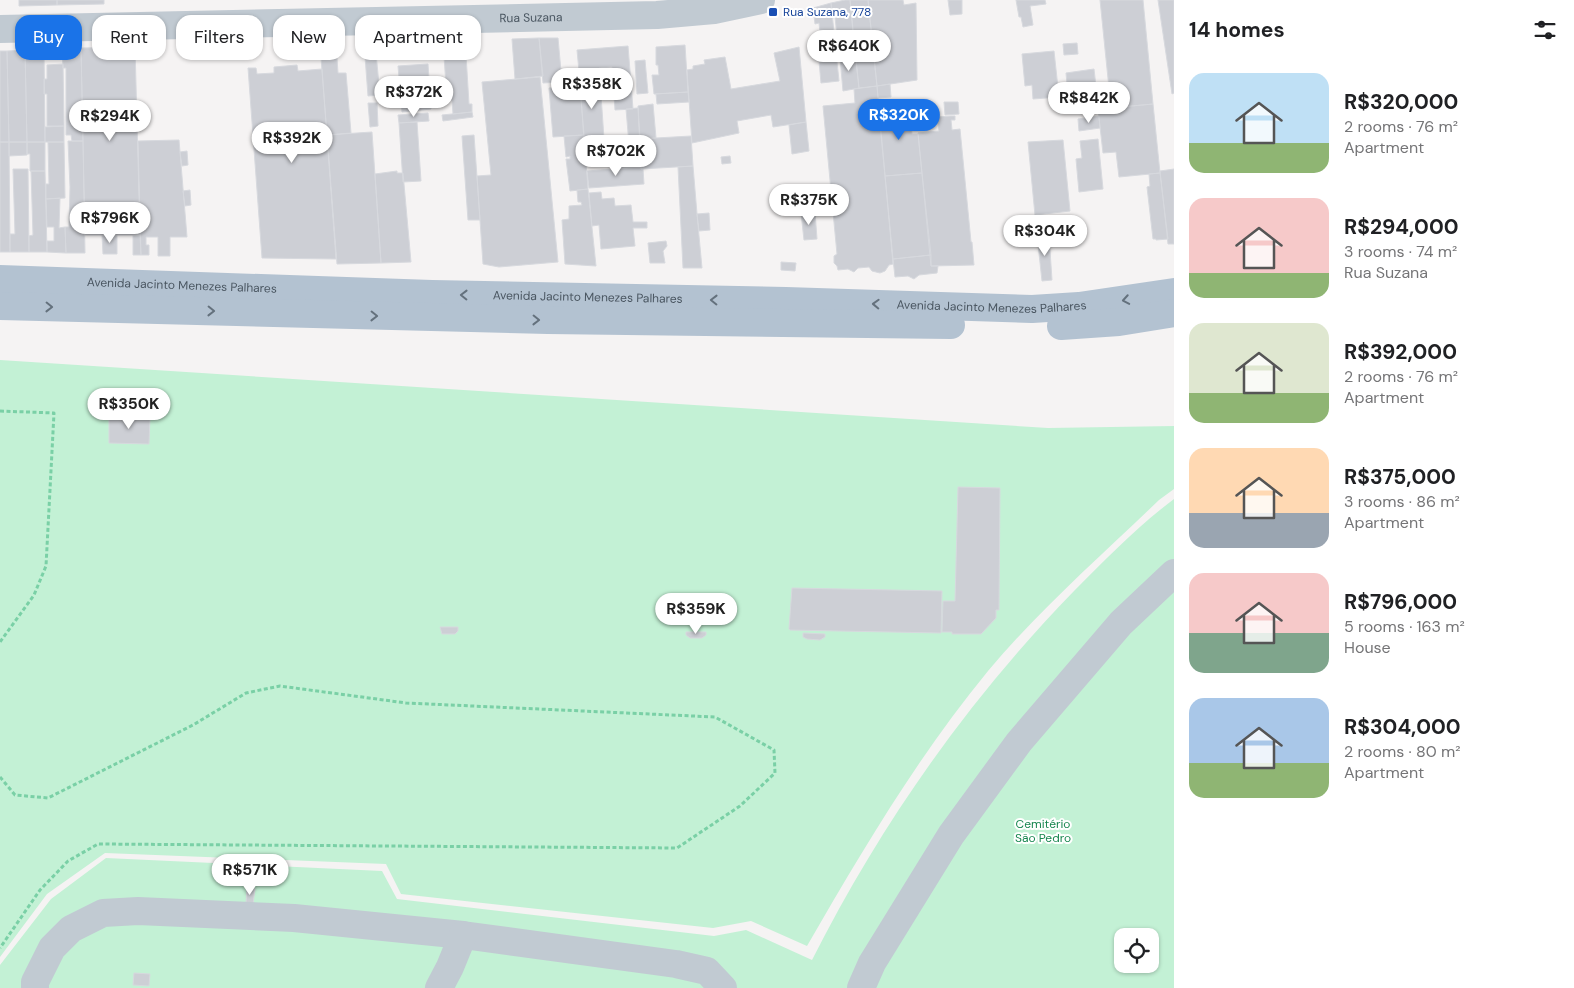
<!DOCTYPE html>
<html lang="en">
<head>
<meta charset="utf-8">
<style>
	:root { --surface:#fff; --page:#f6f6f6; --text:#202124; --muted:#757577; --accent:#1a73e8 }
	body { margin:0; font-family:"DM Sans",sans-serif; background:var(--page); color:var(--text); height:100vh; display:flex; flex-direction:column; font-size:19px; white-space:nowrap }
	* { box-sizing:border-box; margin:0 }
	p { font-size:16px; color:var(--muted) }
	.icon { flex:none; width:28px; height:28px; fill:none; stroke:currentColor; stroke-width:2; stroke-linecap:round; stroke-linejoin:round }
	.map { position:relative; flex:1; overflow:hidden }
	.panel { display:flex; flex-direction:column; background:var(--surface); width:400px }
	.panel>* { flex:none }
	.top-card { position:absolute; left:15px; top:15px; width:475px; height:45px; display:flex; gap:10px }
	.buttons { position:absolute; left:1114px; top:928px; display:grid; gap:10px }
	.buttons a { display:grid; place-items:center; width:45px; height:45px; border-radius:10px; background:var(--surface); box-shadow:0 1px 4px #0004; font-size:25px }
	.price { position:absolute; translate:-50% -42px; padding:0 11px; border-radius:18px; background:#fff; color:#222; font-size:16px; line-height:32px; filter:drop-shadow(0 1px 2px #0008) }
	.price::after { content:''; position:absolute; left:50%; top:30px; width:15px; height:11px; margin-left:-8px; background:inherit; clip-path:polygon(0 0,100% 0,50% 100%) }
	.price.selected { background:var(--accent); color:#fff }
	ul { padding:0; list-style:none }
	li { display:flex; align-items:center; gap:15px; height:125px; padding:0 15px }
	li span { display:grid; place-items:center; flex:none; width:140px; height:100px; border-radius:15px; color:#555 }
	li>.icon { margin-inline-start:auto }
	span .icon { width:60px; height:60px; fill:#fffc; stroke-width:1 }
	li b { font-size:21px }
	h2 { display:flex; justify-content:space-between; align-items:center; height:60px; padding:0 15px; font-size:21px }
	.pill { padding:0 18px; border-radius:15px; background:var(--surface); box-shadow:0 1px 4px #0004; font-size:18px; line-height:45px }
	.pill.selected { background:var(--accent); color:#fff }
	main { display:flex; flex:1; min-height:0 }
	.map>svg:first-child { display:block }
	.green { fill:#c3f1d5; fill-rule:evenodd }
	.building { fill:#cdcfd5; stroke:#d7d9de }
	.lines { fill:none; stroke-linecap:round; stroke-linejoin:round }
	.path { stroke:#7ad0a6; stroke-width:3; stroke-dasharray:4 2.5; stroke-linecap:butt }
	.minor { stroke:#c1cad2; stroke-width:28 }
	.major { stroke:#b3c2d1; stroke-width:28 }
	.oneway { stroke:#64717d }
	.transit-dot { fill:#1a4fb4; stroke:#fff; stroke-width:2 }
	.labels { text-anchor:middle; stroke-width:4; stroke-linejoin:round; paint-order:stroke }
	.transit-label { font-size:12px; fill:#164399; stroke:#fff; text-anchor:start }
	.street-label { font-size:12px; fill:#4a5661; stroke:#fff }
	.park-label { font-size:12px; fill:#17864f; stroke:#fff }
</style>
</head>
<body>
<main>
<div class="map">
<svg width="1174" height="988" viewBox="0 0 1174 988">
	<rect width="100%" height="100%" fill="#f5f3f3"/>
	<!-- green -->
	<path class="green" d="M 0,360 L 1048,428 L 1174,426 L 1174,489 L 1159,500 C 1101,556 1040,609 988,671 C 918,756 862,851 807,946 L 751,921 L 713,928 L 401,894 L 386,864 L 105,853 L 47,894 L 0,957 Z
		M 1174,499 L 1174,988 L 0,988 L 0,965 L 51,899 L 106,858 L 382,871 L 397,899 L 714,936 L 746,930 L 812,960 C 881,824 967,701 1074,591 C 1106,559 1138,526 1174,499 ZM 1122,936 L 1150,936 L 1150,964 L 1122,964 Z"/>
	<!-- building -->
	<path class="building" d="M 19,0 L 57,0 L 57,5 L 19,6 Z
		M 57,0 L 104,0 L 104,4 L 57,5 Z
		M 845,0 L 850,0 L 855,53 L 839,55 L 835,17 L 833,18 L 831,3 Z
		M 850,0 L 868,0 L 877,86 L 859,88 Z
		M 868,0 L 903,0 L 904,5 L 916,3 L 917,80 L 877,86 Z
		M 948,0 L 962,0 L 962,14 L 950,15 Z
		M 1016,0 L 1045,0 L 1046,4 L 1030,6 L 1033,25 L 1023,27 L 1021,17 L 1019,17 Z
		M 1100,0 L 1143,0 L 1153,104 L 1111,108 Z
		M 1158,0 L 1174,0 L 1174,93 L 1172,94 Z
		M 831,3 L 839,81 L 821,83 L 819,61 L 823,61 L 819,23 L 815,24 L 813,8 Z
		M 539,38 L 558,38 L 562,82 L 543,83 Z
		M 539,38 L 543,76 L 515,79 L 512,39 Z
		M 364,43 L 375,43 L 380,95 L 368,96 Z
		M 1077,43 L 1078,54 L 1064,55 L 1063,44 Z
		M 336,44 L 338,73 L 346,73 L 351,133 L 327,135 L 320,45 Z
		M 685,45 L 688,92 L 654,94 L 652,75 L 659,75 L 658,65 L 656,65 L 656,47 Z
		M 628,46 L 633,109 L 615,110 L 612,67 L 599,68 L 600,80 L 580,82 L 577,50 Z
		M 135,47 L 140,235 L 85,235 L 81,48 Z
		M 799,47 L 806,122 L 773,127 L 771,115 L 737,121 L 739,133 L 692,143 L 687,70 L 693,69 L 693,66 L 705,64 L 704,60 L 725,57 L 731,89 L 780,81 L 774,53 Z
		M 62,48 L 81,48 L 83,141 L 72,141 L 71,135 L 66,135 L 66,68 L 63,68 Z
		M 25,50 L 27,142 L 9,142 L 7,51 Z
		M 25,50 L 44,50 L 45,142 L 27,142 Z
		M 0,51 L 7,51 L 9,142 L 0,142 Z
		M 1054,51 L 1059,97 L 1033,99 L 1032,85 L 1025,86 L 1022,54 Z
		M 855,53 L 859,88 L 843,91 L 840,58 L 838,58 L 838,55 Z
		M 466,55 L 469,104 L 472,104 L 472,112 L 453,114 L 452,100 L 447,100 L 444,56 Z
		M 645,60 L 648,93 L 637,94 L 635,61 Z
		M 63,64 L 64,126 L 47,126 L 47,94 L 44,94 L 44,79 L 47,79 L 47,65 Z
		M 428,64 L 431,109 L 402,112 L 398,66 Z
		M 297,65 L 298,71 L 322,69 L 336,259 L 262,258 L 248,68 L 256,68 L 257,74 L 274,73 L 274,67 Z
		M 1094,69 L 1098,104 L 1069,106 L 1066,73 Z
		M 540,77 L 558,262 L 499,267 L 483,264 L 477,176 L 491,175 L 482,82 Z
		M 600,80 L 604,139 L 584,141 L 580,82 Z
		M 890,84 L 891,97 L 878,98 L 877,86 Z
		M 580,86 L 584,135 L 553,137 L 549,88 Z
		M 877,86 L 893,264 L 889,265 L 885,271 L 880,273 L 872,271 L 869,267 L 858,268 L 854,272 L 848,269 L 838,270 L 837,266 L 834,263 L 834,256 L 837,254 L 823,106 L 855,103 L 854,89 Z
		M 688,92 L 689,102 L 657,104 L 656,94 Z
		M 944,102 L 958,102 L 959,114 L 945,115 Z
		M 368,103 L 377,103 L 378,126 L 370,127 Z
		M 909,103 L 912,134 L 918,134 L 922,173 L 885,176 L 878,105 Z
		M 653,104 L 656,138 L 640,139 L 638,106 Z
		M 1153,104 L 1160,173 L 1119,177 L 1116,152 L 1103,153 L 1098,109 Z
		M 638,108 L 641,167 L 618,168 L 616,145 L 629,144 L 626,109 Z
		M 472,112 L 473,117 L 443,121 L 442,115 Z
		M 428,113 L 429,121 L 399,123 L 398,115 Z
		M 951,116 L 955,116 L 955,120 L 951,120 L 952,130 L 960,129 L 971,242 L 972,242 L 974,265 L 931,266 L 918,133 L 939,131 L 937,117 Z
		M 1099,116 L 1100,128 L 1079,131 L 1078,119 Z
		M 417,122 L 421,181 L 403,182 L 399,123 Z
		M 806,122 L 809,151 L 792,154 L 789,125 Z
		M 64,126 L 64,142 L 45,142 L 45,127 Z
		M 372,132 L 381,263 L 337,264 L 327,135 Z
		M 474,135 L 480,220 L 468,220 L 462,136 Z
		M 584,135 L 588,189 L 570,191 L 566,159 L 570,159 L 570,156 L 566,157 L 564,136 Z
		M 691,136 L 693,166 L 641,169 L 639,139 Z
		M 1098,139 L 1103,189 L 1079,192 L 1076,159 L 1082,158 L 1080,141 Z
		M 179,140 L 187,237 L 170,237 L 170,256 L 158,256 L 158,237 L 146,237 L 146,245 L 149,245 L 149,255 L 141,255 L 138,141 Z
		M 1063,140 L 1070,211 L 1035,215 L 1028,142 Z
		M 68,141 L 83,141 L 85,253 L 66,253 L 65,227 L 69,227 L 70,187 Z
		M 0,142 L 9,142 L 10,252 L 0,252 Z
		M 9,142 L 27,142 L 27,155 L 9,156 Z
		M 27,142 L 45,142 L 45,171 L 30,171 L 30,154 L 27,154 Z
		M 48,142 L 64,142 L 65,198 L 46,199 L 46,184 L 49,184 Z
		M 187,151 L 188,165 L 182,166 L 180,152 Z
		M 730,156 L 731,163 L 722,164 L 721,157 Z
		M 693,166 L 697,214 L 702,268 L 683,268 L 678,167 Z
		M 641,167 L 641,169 L 643,169 L 644,184 L 589,188 L 587,171 Z
		M 13,169 L 28,169 L 29,252 L 10,252 L 10,234 L 15,234 Z
		M 1174,169 L 1174,244 L 1168,244 L 1160,171 Z
		M 31,171 L 45,171 L 47,252 L 29,252 L 29,236 L 33,235 Z
		M 397,171 L 397,173 L 403,173 L 411,262 L 381,263 L 375,174 Z
		M 922,173 L 931,255 L 893,259 L 885,176 Z
		M 1160,173 L 1168,239 L 1156,240 L 1156,239 L 1153,239 L 1147,187 L 1150,186 L 1149,174 Z
		M 588,189 L 596,266 L 565,264 L 562,220 L 569,219 L 569,206 L 582,205 L 581,202 L 578,202 L 577,190 Z
		M 190,190 L 191,205 L 185,206 L 183,191 Z
		M 601,192 L 602,199 L 614,198 L 615,206 L 631,205 L 633,222 L 647,222 L 647,228 L 633,228 L 635,246 L 601,249 L 599,225 L 592,226 L 589,193 Z
		M 60,198 L 59,228 L 65,227 L 66,253 L 47,252 L 47,241 L 54,241 L 54,227 L 47,227 L 46,199 Z
		M 815,212 L 817,239 L 804,240 L 801,213 Z
		M 709,213 L 710,230 L 699,231 L 697,214 Z
		M 102,235 L 117,235 L 117,254 L 103,254 Z
		M 133,235 L 140,235 L 141,255 L 133,255 Z
		M 1037,235 L 1049,235 L 1052,280 L 1042,281 Z
		M 666,241 L 667,246 L 663,251 L 665,263 L 650,263 L 648,243 Z
		M 931,255 L 931,266 L 938,266 L 937,273 L 919,275 L 914,279 L 908,276 L 895,277 L 893,259 Z
		M 781,262 L 796,263 L 795,271 L 781,270 Z
		M 109,416 L 150,417 L 149,444 L 109,443 Z
		M 958,487 L 1000,488 L 999,610 L 996,610 L 996,618 L 981,634 L 952,634 L 952,632 L 942,632 L 943,601 L 955,601 Z
		M 792,588 L 942,591 L 941,633 L 790,630 L 789,629 Z
		M 440,627 L 458,627 L 458,631 L 455,634 L 442,634 Z
		M 686,632 L 706,632 L 706,635 L 702,638 L 690,638 L 686,635 Z
		M 803,633 L 825,634 L 825,637 L 820,640 L 807,639 L 803,637 Z
		M 247,888 L 255,889 L 253,904 L 246,903 Z
		M 134,973 L 150,974 L 149,986 L 133,985 Z"/>
	<g class="lines">
		<!-- path -->
		<path class="path" d="M 0,411 L 54,413 L 46,566 L 34,595 L 0,642
			M 0,777 L 15,795 L 48,798 L 193,725 L 246,693 L 280,686 L 406,703 L 715,717 L 774,750 L 775,773 L 740,806 L 677,848 L 98,844 L 68,861 L 40,890 L 0,948"/>
		<!-- minor -->
		<g class="minor">
			<path id="s1" d="M 0,29 L 657,15 L 714,10 L 761,0"/>
			<path d="M 35,988 L 35,982 L 52,948 L 71,929 L 103,913 L 138,911 L 294,918 L 463,935 L 676,964 L 707,971 L 723,988"/>
			<path d="M 439,988 L 450,967 L 463,935"/>
			<path d="M 861,988 L 872,963 L 951,835 L 1019,742 L 1121,623 L 1174,573"/>
		</g>
		<!-- major -->
		<g class="major">
			<path id="s2" d="M 0,279 L 432,294 L 786,301 L 1032,309 L 1079,306 L 1174,292"/>
			<path d="M 0,306 L 548,320 L 951,325"/>
			<path d="M 1061,326 L 1119,322 L 1174,313"/>
		</g>
	</g>
	<!-- one-way arrows -->
	<defs><path id="oneway-chevron" d="M-2-3.5L2.5 0L-2 3.5" fill="none" stroke-width="1.6" stroke-linecap="round" stroke-linejoin="round" transform="scale(1.25)"/></defs>
	<g class="oneway">
		<use href="#oneway-chevron" transform="translate(464 295) rotate(-179)"/>
		<use href="#oneway-chevron" transform="translate(714 300) rotate(-179)"/>
		<use href="#oneway-chevron" transform="translate(1126 300) rotate(170)"/>
		<use href="#oneway-chevron" transform="translate(876 304) rotate(-178)"/>
		<use href="#oneway-chevron" transform="translate(49 307) rotate(1)"/>
		<use href="#oneway-chevron" transform="translate(211 311) rotate(1)"/>
		<use href="#oneway-chevron" transform="translate(374 316) rotate(1)"/>
		<use href="#oneway-chevron" transform="translate(536 320) rotate(1)"/>
	</g>
	<!-- markers -->
	<rect class="transit-dot" x="768" y="7" width="10" height="10" rx="2.5"/>
	<g class="labels">
		<!-- transit labels -->
		<g class="transit-label">
			<text x="783" y="16">Rua Suzana, 778</text>
		</g>
		<!-- street labels -->
		<g class="street-label">
			<text dy="4" stroke="none"><textPath href="#s1" startOffset="531">Rua Suzana</textPath></text>
			<text dy="4" stroke="none"><textPath href="#s2" startOffset="182">Avenida Jacinto Menezes Palhares</textPath></text>
			<text dy="4" stroke="none"><textPath href="#s2" startOffset="588">Avenida Jacinto Menezes Palhares</textPath></text>
			<text dy="4" stroke="none"><textPath href="#s2" startOffset="992">Avenida Jacinto Menezes Palhares</textPath></text>
		</g>
		<!-- park labels -->
		<g class="park-label">
			<text x="1043" y="828">Cemitério<tspan x="1043" dy="14">São Pedro</tspan></text>
		</g>
	</g>
</svg>
<div class="buttons">
<a><svg class="icon" aria-label="locate" viewBox="0 0 24 24"><circle cx="12" cy="12" r="6"/><path d="M12 2v4M12 18v4M2 12h4M18 12h4"/></svg></a>
</div>
<b class="price" style="left:849px;top:72px">R$640K</b>
<b class="price" style="left:592px;top:110px">R$358K</b>
<b class="price" style="left:414px;top:118px">R$372K</b>
<b class="price" style="left:1089px;top:124px">R$842K</b>
<b class="price selected" style="left:899px;top:141px">R$320K</b>
<b class="price" style="left:110px;top:142px">R$294K</b>
<b class="price" style="left:292px;top:164px">R$392K</b>
<b class="price" style="left:616px;top:177px">R$702K</b>
<b class="price" style="left:809px;top:226px">R$375K</b>
<b class="price" style="left:110px;top:244px">R$796K</b>
<b class="price" style="left:1045px;top:257px">R$304K</b>
<b class="price" style="left:129px;top:430px">R$350K</b>
<b class="price" style="left:696px;top:635px">R$359K</b>
<b class="price" style="left:250px;top:896px">R$571K</b>
<div class="top-card">
<a class="pill selected">Buy</a>
<a class="pill">Rent</a>
<a class="pill">Filters</a>
<a class="pill">New</a>
<a class="pill">Apartment</a>
</div>
</div>
<section class="panel">
<h2>14 homes<svg class="icon" aria-label="filters" viewBox="0 0 24 24"><path d="M4 7h16M4 17h16"/><circle cx="9" cy="7" r="2"/><circle cx="15" cy="17" r="2"/></svg></h2>
<ul>
<li><span style="background:linear-gradient(#bfe0f5 70%,#8fb573 0)"><svg class="icon" aria-label="home" viewBox="0 0 24 24"><path d="M3 11l9-7 9 7M6 9v11h12V9"/></svg></span><div><b>R$320,000</b><p>2 rooms · 76 m²</p><p>Apartment</p></div></li>
<li><span style="background:linear-gradient(#f6c9c9 75%,#8fb573 0)"><svg class="icon" aria-label="home" viewBox="0 0 24 24"><path d="M3 11l9-7 9 7M6 9v11h12V9"/></svg></span><div><b>R$294,000</b><p>3 rooms · 74 m²</p><p>Rua Suzana</p></div></li>
<li><span style="background:linear-gradient(#dfe7d0 70%,#8fb573 0)"><svg class="icon" aria-label="home" viewBox="0 0 24 24"><path d="M3 11l9-7 9 7M6 9v11h12V9"/></svg></span><div><b>R$392,000</b><p>2 rooms · 76 m²</p><p>Apartment</p></div></li>
<li><span style="background:linear-gradient(#ffd9b3 65%,#9aa5b1 0)"><svg class="icon" aria-label="home" viewBox="0 0 24 24"><path d="M3 11l9-7 9 7M6 9v11h12V9"/></svg></span><div><b>R$375,000</b><p>3 rooms · 86 m²</p><p>Apartment</p></div></li>
<li><span style="background:linear-gradient(#f6c9c9 60%,#7fa58c 0)"><svg class="icon" aria-label="home" viewBox="0 0 24 24"><path d="M3 11l9-7 9 7M6 9v11h12V9"/></svg></span><div><b>R$796,000</b><p>5 rooms · 163 m²</p><p>House</p></div></li>
<li><span style="background:linear-gradient(#a9c7e8 65%,#8fb573 0)"><svg class="icon" aria-label="home" viewBox="0 0 24 24"><path d="M3 11l9-7 9 7M6 9v11h12V9"/></svg></span><div><b>R$304,000</b><p>2 rooms · 80 m²</p><p>Apartment</p></div></li>
</ul>
</section>
</main>
</body>
</html>
